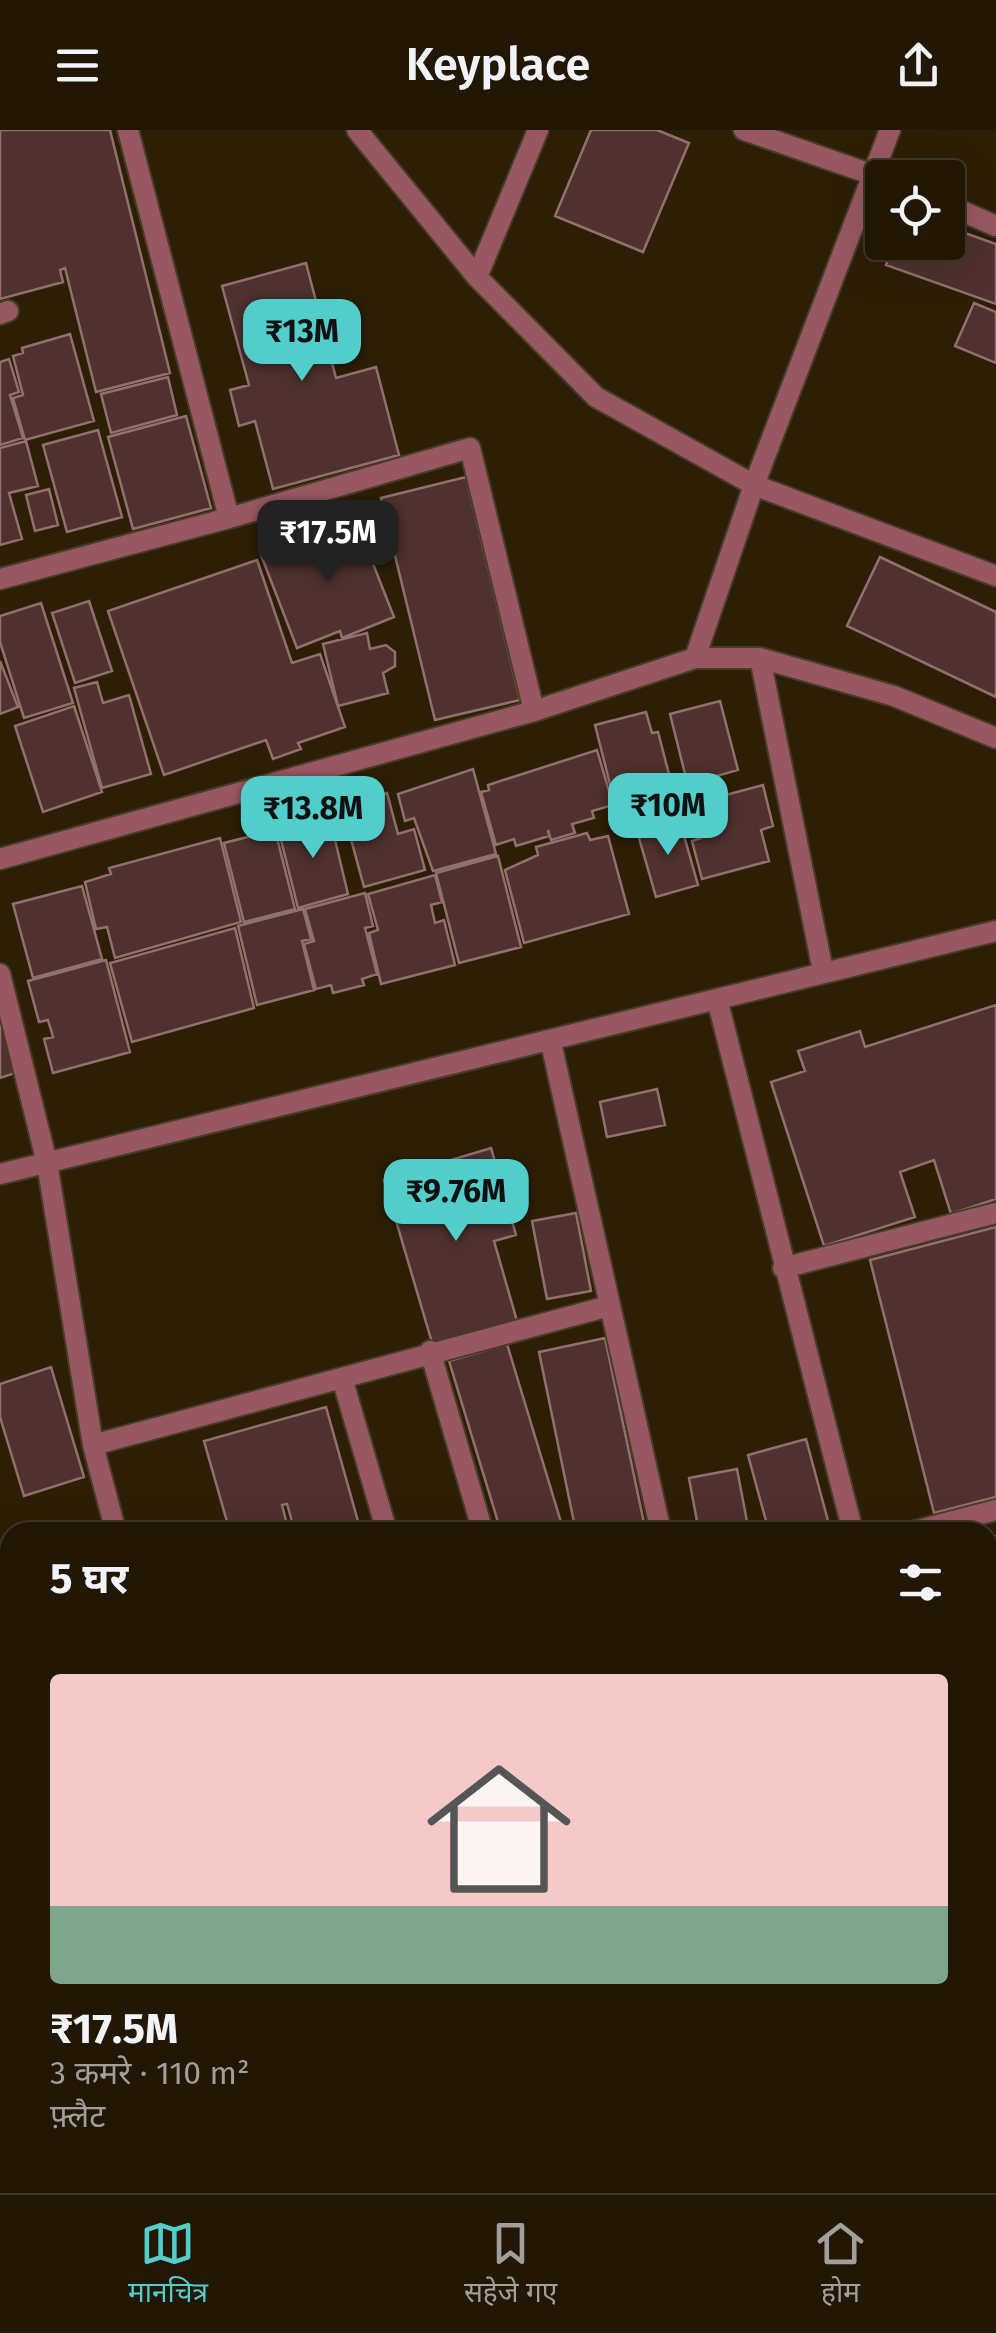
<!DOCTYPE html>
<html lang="hi">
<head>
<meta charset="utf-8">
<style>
	:root { --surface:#221704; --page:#2e2413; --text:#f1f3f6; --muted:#a29f9a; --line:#3f3626; --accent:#53cdca }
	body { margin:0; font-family:"Fira Sans","Noto Sans Devanagari",sans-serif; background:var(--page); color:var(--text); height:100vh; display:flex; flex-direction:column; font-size:38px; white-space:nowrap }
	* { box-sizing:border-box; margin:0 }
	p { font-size:32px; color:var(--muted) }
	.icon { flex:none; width:55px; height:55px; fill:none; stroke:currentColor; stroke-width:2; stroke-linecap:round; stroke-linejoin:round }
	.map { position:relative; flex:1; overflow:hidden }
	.drawer { position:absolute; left:0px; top:1392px; width:998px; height:672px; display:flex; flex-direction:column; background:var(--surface); border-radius:30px 30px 0 0; box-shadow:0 10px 40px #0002,0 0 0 2px var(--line) }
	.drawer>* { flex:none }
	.controls { position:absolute; left:865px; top:30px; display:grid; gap:20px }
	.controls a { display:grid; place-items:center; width:100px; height:100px; border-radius:10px; background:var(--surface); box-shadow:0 10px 40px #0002,0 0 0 2px var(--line); font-size:50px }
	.price { position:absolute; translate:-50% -85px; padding:0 22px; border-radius:20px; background:var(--accent); color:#111; font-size:32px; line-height:65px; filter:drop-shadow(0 2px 5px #0008) }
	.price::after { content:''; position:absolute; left:50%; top:60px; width:30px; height:22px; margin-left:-15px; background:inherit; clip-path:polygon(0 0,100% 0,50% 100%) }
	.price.current { background:#222; color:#fff }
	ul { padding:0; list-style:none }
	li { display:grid; align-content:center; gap:20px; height:530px; padding:0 50px }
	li+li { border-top:2px solid var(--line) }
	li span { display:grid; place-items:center; height:310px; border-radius:10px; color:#555 }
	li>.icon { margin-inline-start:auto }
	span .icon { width:180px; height:180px; fill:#fffc; stroke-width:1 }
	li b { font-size:42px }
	h2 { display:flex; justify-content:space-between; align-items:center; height:120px; padding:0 50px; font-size:42px }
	header { display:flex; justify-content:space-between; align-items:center; height:130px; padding:0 50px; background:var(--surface); font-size:45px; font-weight:600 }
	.dock { display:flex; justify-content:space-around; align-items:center; height:140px; border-top:2px solid var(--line); background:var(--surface); font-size:28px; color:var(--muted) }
	.dock a { display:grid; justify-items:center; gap:5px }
	.dock .current { color:var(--accent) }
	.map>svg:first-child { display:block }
	.building { fill:#4f312f; stroke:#93706e; stroke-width:2.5 }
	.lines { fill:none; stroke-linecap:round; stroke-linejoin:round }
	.street-casing { stroke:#493c25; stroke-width:24 }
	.street { stroke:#985863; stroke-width:20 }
</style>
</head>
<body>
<header><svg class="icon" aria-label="menu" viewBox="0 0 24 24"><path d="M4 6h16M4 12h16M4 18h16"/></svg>Keyplace<svg class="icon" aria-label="share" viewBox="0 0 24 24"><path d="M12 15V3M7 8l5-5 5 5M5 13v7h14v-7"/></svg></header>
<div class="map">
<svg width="996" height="2063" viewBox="0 0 996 2063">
	<rect width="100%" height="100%" fill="#2d1f06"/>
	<!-- building -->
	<path class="building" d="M 0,0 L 110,0 L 170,243 L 96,262 L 65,138 L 60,140 L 63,152 L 0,169 Z
		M 591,0 L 657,0 L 689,13 L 643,122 L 555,86 Z
		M 948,97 L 996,114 L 996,174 L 886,135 L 895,112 L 948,112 Z
		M 306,133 L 336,248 L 376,237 L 399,325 L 273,359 L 255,291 L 239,296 L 230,260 L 249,255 L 222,156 Z
		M 974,173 L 996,182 L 996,233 L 955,216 Z
		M 70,204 L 94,291 L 25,310 L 13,268 L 23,265 L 13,226 L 23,223 L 22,218 Z
		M 9,229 L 19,262 L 10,265 L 23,308 L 0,315 L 0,232 Z
		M 168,247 L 177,285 L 111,303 L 101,264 Z
		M 186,286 L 211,378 L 133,399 L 108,307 Z
		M 98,300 L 122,387 L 67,402 L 43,315 Z
		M 26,311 L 38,356 L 9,363 L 22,409 L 0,415 L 0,318 Z
		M 466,347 L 520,570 L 435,590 L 381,368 Z
		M 49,359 L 58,395 L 35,401 L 26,365 Z
		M 355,388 L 394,487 L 342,508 L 340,501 L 297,518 L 261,425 Z
		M 880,427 L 996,482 L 996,567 L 847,496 Z
		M 257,430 L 292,533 L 320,524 L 345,597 L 298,613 L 301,619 L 273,629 L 266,610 L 164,645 L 108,481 Z
		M 89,471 L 112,541 L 75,553 L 52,483 Z
		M 41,473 L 73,573 L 24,588 L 0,512 L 0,486 Z
		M 367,503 L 370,519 L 386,515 L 395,522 L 395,536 L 383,543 L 388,563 L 338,576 L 323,514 Z
		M 0,531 L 18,577 L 0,584 Z
		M 97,552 L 103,573 L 129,565 L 151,644 L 102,658 L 74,558 Z
		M 720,571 L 738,640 L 713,647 L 717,661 L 691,668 L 670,584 Z
		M 74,576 L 102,662 L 43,682 L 15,596 Z
		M 646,582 L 652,603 L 658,602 L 670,648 L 681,645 L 689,675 L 636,688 L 632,674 L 616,678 L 595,595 Z
		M 597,620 L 613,675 L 592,681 L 594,688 L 572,694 L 575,703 L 551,710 L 548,700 L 549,706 L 516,716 L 514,709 L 496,715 L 481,662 L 489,660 L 488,655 Z
		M 473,639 L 496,724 L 433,741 L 414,688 L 405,691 L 398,664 Z
		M 763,655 L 773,696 L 761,700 L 769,731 L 702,749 L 692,711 L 701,708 L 692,674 Z
		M 387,663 L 398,704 L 414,699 L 425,740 L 364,757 L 342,676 Z
		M 329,685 L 348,764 L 298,778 L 278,698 Z
		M 679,688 L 698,755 L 656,767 L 637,701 Z
		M 275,700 L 295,779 L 244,792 L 224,713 Z
		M 587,703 L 590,710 L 608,706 L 629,784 L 524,813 L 505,740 L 538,725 L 536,717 Z
		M 220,708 L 241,792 L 115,828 L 107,797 L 96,799 L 85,752 L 111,744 L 109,738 Z
		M 498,726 L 521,817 L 459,833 L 436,743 Z
		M 435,745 L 442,772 L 431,775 L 435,793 L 444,790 L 455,835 L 381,854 L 369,803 L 378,800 L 368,764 Z
		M 82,756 L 102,829 L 33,848 L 13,774 Z
		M 365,763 L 373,796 L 365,798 L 377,844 L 362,849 L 364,855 L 333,863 L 331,855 L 316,859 L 304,814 L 314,811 L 305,779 Z
		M 303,779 L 311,809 L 302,811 L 314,860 L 257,875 L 238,796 Z
		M 235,798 L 254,878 L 132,912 L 110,833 Z
		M 106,830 L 130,922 L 53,943 L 44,909 L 53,907 L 48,890 L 39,892 L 28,851 Z
		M 996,875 L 996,1069 L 951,1084 L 934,1030 L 900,1042 L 915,1087 L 824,1116 L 771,952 L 805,941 L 798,921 L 860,901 L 865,917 Z
		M 0,878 L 21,941 L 0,948 Z
		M 657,959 L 665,995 L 607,1007 L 600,972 Z
		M 491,1018 L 516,1105 L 494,1111 L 517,1191 L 433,1216 L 384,1050 Z
		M 576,1083 L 591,1161 L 547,1169 L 532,1091 Z
		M 996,1097 L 996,1367 L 934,1383 L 870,1130 Z
		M 605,1208 L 644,1393 L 576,1402 L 539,1222 Z
		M 507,1214 L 564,1402 L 501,1402 L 449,1231 Z
		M 51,1237 L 84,1347 L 24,1366 L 0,1287 L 0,1254 Z
		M 326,1277 L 361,1402 L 295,1402 L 287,1374 L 282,1375 L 289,1402 L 230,1402 L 204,1311 Z
		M 806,1309 L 831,1402 L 769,1402 L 748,1325 Z
		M 737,1339 L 749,1402 L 699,1402 L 689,1348 Z
		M 996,1406 L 996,1544 L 988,1546 L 988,1409 Z
		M 996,1574 L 996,1694 L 988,1656 L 988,1576 Z
		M 0,1680 L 10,1716 L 10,1851 L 0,1854 Z
		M 996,1983 L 996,2063 L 855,2063 L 855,2055 L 988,2055 L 988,1985 Z
		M 320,2055 L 442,2055 L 442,2063 L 320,2063 Z
		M 479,2055 L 571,2055 L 570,2063 L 478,2063 Z
		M 581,2055 L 718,2055 L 718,2063 L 581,2063 Z
		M 775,2055 L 834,2055 L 835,2063 L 775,2063 Z"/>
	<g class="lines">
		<defs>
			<path id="street" d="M 128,0 L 229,388 L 470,318 L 534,581 L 695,528 L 754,355 L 890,0
				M 357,0 L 477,147
				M 538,0 L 477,147 L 596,267 L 754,355 L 996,446
				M 744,0 L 882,48
				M 948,75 L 996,96
				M 0,184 L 8,181
				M 0,449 L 229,388
				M 695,528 L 760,528 L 823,841
				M 760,528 L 894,566 L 996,608
				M 0,729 L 534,581
				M 0,844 L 47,1033 L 93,1315 L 116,1402
				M 717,869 L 853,1402
				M 551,913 L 661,1402
				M 0,1044 L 996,801
				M 783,1138 L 996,1083
				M 430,1221 L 483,1402
				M 342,1248 L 387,1402
				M 93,1315 L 609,1176
				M 911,1402 L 996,1380
				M 988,1555 L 996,1554
				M 0,1592 L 10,1630
				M 988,1805 L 996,1841
				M 0,1868 L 10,1866
				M 988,1963 L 996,1963
				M 0,2043 L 10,2040
				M 268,2055 L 268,2063
				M 730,2055 L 730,2063"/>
		</defs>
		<!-- street casing -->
		<use href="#street" class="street-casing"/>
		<!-- street -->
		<use href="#street" class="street"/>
	</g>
</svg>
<div class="controls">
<a><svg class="icon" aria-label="locate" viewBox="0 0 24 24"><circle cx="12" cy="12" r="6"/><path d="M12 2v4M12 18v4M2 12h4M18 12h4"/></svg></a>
</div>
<b class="price" style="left:302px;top:254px">₹13M</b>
<b class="price current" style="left:328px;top:455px">₹17.5M</b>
<b class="price" style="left:668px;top:728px">₹10M</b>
<b class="price" style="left:313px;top:731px">₹13.8M</b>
<b class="price" style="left:456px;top:1114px">₹9.76M</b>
<section class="drawer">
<h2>5 घर<svg class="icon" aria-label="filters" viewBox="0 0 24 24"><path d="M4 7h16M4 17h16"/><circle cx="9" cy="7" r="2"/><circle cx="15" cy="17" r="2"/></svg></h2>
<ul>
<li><span style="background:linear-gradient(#f6c9c9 75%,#7fa58c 0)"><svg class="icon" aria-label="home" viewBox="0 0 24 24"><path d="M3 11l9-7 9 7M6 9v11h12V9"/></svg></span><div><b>₹17.5M</b><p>3 कमरे · 110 m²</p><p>फ़्लैट</p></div></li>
</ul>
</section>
</div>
<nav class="dock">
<a class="current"><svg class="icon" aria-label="map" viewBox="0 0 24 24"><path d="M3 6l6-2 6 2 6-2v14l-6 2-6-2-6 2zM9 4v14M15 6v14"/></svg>मानचित्र</a>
<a><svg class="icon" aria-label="saved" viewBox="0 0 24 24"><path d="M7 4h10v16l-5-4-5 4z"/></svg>सहेजे गए</a>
<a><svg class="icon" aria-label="home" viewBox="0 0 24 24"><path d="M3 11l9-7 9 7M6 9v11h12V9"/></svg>होम</a>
</nav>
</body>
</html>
